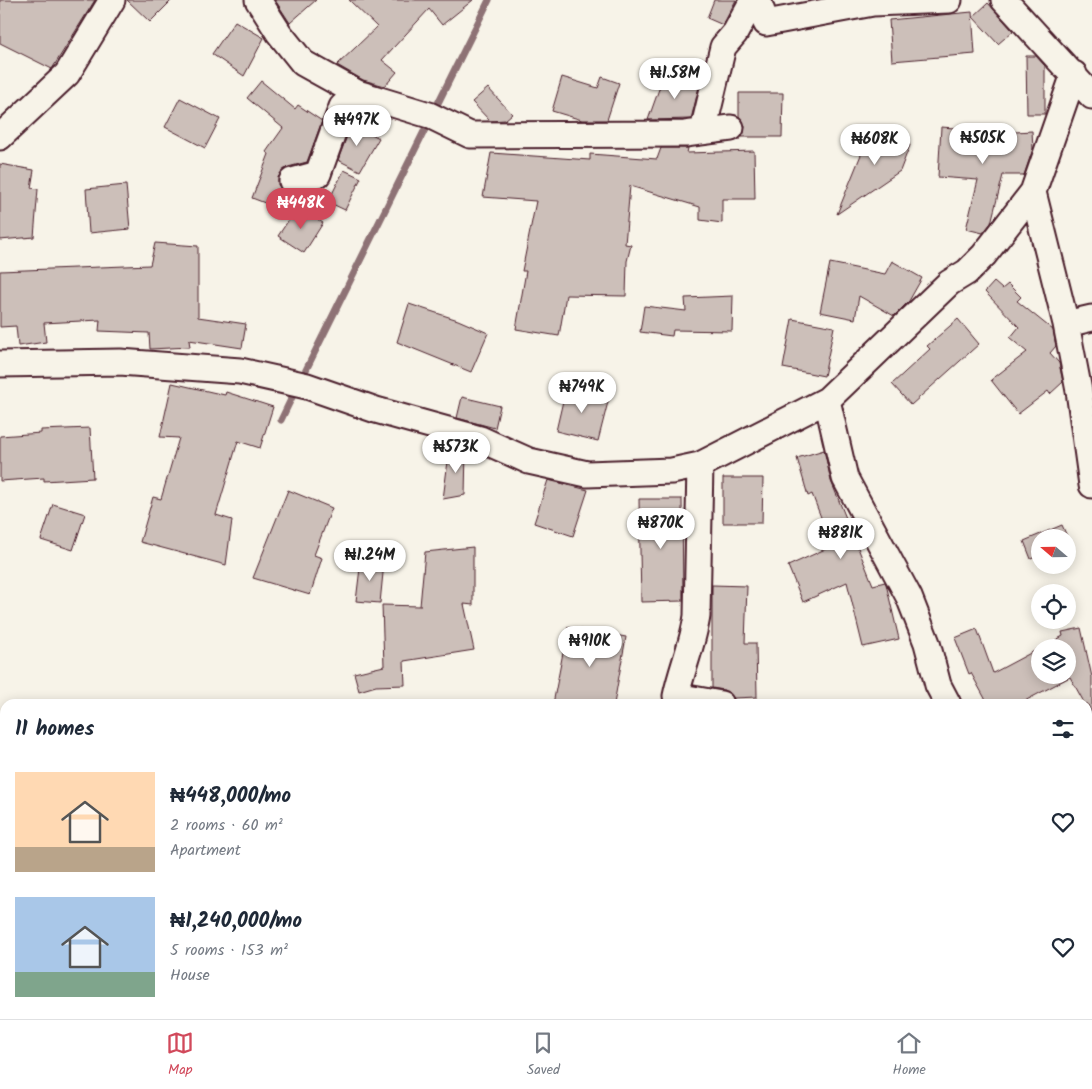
<!DOCTYPE html>
<html lang="en">
<head>
<meta charset="utf-8">
<style>
	:root { --surface:#fff; --page:#f2f2f3; --text:#1f2937; --muted:#747a83; --line:#e0e1e3; --accent:#d1495b }
	body { margin:0; font-family:Kalam,sans-serif; background:var(--page); color:var(--text); height:100vh; display:flex; flex-direction:column; font-size:19px; white-space:nowrap }
	* { box-sizing:border-box; margin:0 }
	p { font-size:16px; color:var(--muted) }
	.icon { flex:none; width:28px; height:28px; fill:none; stroke:currentColor; stroke-width:2; stroke-linecap:round; stroke-linejoin:round }
	.map { position:relative; flex:1; overflow:hidden }
	.side { position:absolute; left:0px; top:699px; width:1092px; height:321px; display:flex; flex-direction:column; background:var(--surface); border-radius:15px 15px 0 0; box-shadow:0 2px 12px #0003 }
	.side>* { flex:none }
	.needle { width:32px; rotate:290deg }
	.fabs { position:absolute; left:1031px; top:529px; display:grid; gap:10px }
	.fabs a { display:grid; place-items:center; width:45px; height:45px; border-radius:50%; background:var(--surface); box-shadow:0 2px 12px #0003; font-size:25px }
	.price { position:absolute; translate:-50% -42px; padding:0 11px; border-radius:18px; background:#fff; color:#222; font-size:16px; line-height:32px; filter:drop-shadow(0 1px 2px #0008) }
	.price::after { content:''; position:absolute; left:50%; top:30px; width:15px; height:11px; margin-left:-8px; background:inherit; clip-path:polygon(0 0,100% 0,50% 100%) }
	.price.active { background:var(--accent); color:#fff }
	ul { padding:0; list-style:none }
	li { display:flex; align-items:center; gap:15px; height:125px; padding:0 15px }
	li span { display:grid; place-items:center; flex:none; width:140px; height:100px; border-radius:0px; color:#555 }
	li>.icon { margin-inline-start:auto }
	span .icon { width:60px; height:60px; fill:#fffc; stroke-width:1 }
	li b { font-size:21px }
	h2 { display:flex; justify-content:space-between; align-items:center; height:60px; padding:0 15px; font-size:21px }
	.tab-bar { display:flex; justify-content:space-around; align-items:center; height:70px; border-top:1px solid var(--line); background:var(--surface); font-size:14px; color:var(--muted) }
	.tab-bar a { display:grid; justify-items:center; gap:2px }
	.tab-bar .active { color:var(--accent) }
	.map>svg:first-child { display:block }
	.lines { fill:none; stroke-linecap:round; stroke-linejoin:round }
	.stream { stroke:#8e7275; stroke-width:7 }
	.building { fill:#ccbfb9; stroke:#4a1f2b }
	.street-casing { stroke:#4a1f2b; stroke-width:29 }
	.street { stroke:#f7f3e8; stroke-width:25 }
</style>
</head>
<body>
<div class="map">
<svg width="1092" height="1019" viewBox="0 0 1092 1019">
	<rect width="100%" height="100%" fill="#f7f3e8"/>
	<filter id="ink" filterUnits="userSpaceOnUse"><feTurbulence type="fractalNoise" baseFrequency=".02" numOctaves="2"/><feDisplacementMap in="SourceGraphic" scale="10" xChannelSelector="R" yChannelSelector="G"/><feConvolveMatrix kernelMatrix="1 2 1 2 8 2 1 2 1" color-interpolation-filters="sRGB"/></filter>
	<g filter="url(#ink)">
		<g class="lines">
			<!-- stream -->
			<path class="stream" d="M 301,380 L 489,0
				M 281,420 L 296,389"/>
		</g>
		<!-- building -->
		<path class="building" d="M 0,0 L 95,0 L 52,69 L 0,43 Z
			M 127,0 L 172,0 L 150,22 Z
			M 275,0 L 316,0 L 290,23 Z
			M 349,0 L 473,0 L 442,25 L 429,9 L 382,60 L 397,72 L 385,86 L 363,80 L 337,65 L 377,27 Z
			M 714,0 L 736,0 L 723,25 L 707,18 Z
			M 988,3 L 1013,31 L 998,44 L 973,17 Z
			M 972,12 L 975,54 L 892,61 L 889,20 Z
			M 235,21 L 264,38 L 244,76 L 212,54 Z
			M 1026,56 L 1036,56 L 1045,66 L 1045,114 L 1027,114 Z
			M 664,75 L 700,83 L 691,119 L 648,120 Z
			M 562,77 L 598,88 L 602,77 L 619,83 L 607,120 L 582,120 L 552,111 Z
			M 261,81 L 295,109 L 298,105 L 322,121 L 307,162 L 288,167 L 278,177 L 278,185 L 287,194 L 278,208 L 252,198 L 269,154 L 266,152 L 283,128 L 247,98 Z
			M 488,88 L 512,114 L 505,120 L 490,121 L 472,102 Z
			M 739,93 L 783,93 L 782,137 L 742,137 L 745,127 L 739,116 Z
			M 180,98 L 220,119 L 205,148 L 165,127 Z
			M 352,123 L 379,138 L 360,171 L 338,160 Z
			M 941,127 L 982,130 L 982,134 L 1032,131 L 1033,149 L 1024,175 L 1003,175 L 991,223 L 983,233 L 966,229 L 978,180 L 938,177 Z
			M 871,130 L 910,145 L 900,171 L 837,214 Z
			M 661,148 L 688,148 L 687,153 L 754,151 L 755,199 L 722,199 L 722,223 L 700,220 L 700,207 L 630,186 L 625,244 L 631,245 L 627,261 L 626,296 L 566,295 L 559,336 L 516,329 L 526,271 L 522,271 L 536,201 L 483,197 L 491,153 L 590,160 L 590,154 L 657,159 Z
			M 0,164 L 34,170 L 31,188 L 38,189 L 34,237 L 0,240 Z
			M 344,170 L 361,178 L 345,210 L 328,202 Z
			M 126,185 L 130,229 L 89,233 L 86,189 Z
			M 298,206 L 323,223 L 304,253 L 278,236 Z
			M 155,243 L 198,246 L 198,317 L 246,324 L 242,348 L 189,340 L 190,347 L 150,349 L 149,333 L 99,331 L 100,320 L 44,323 L 46,342 L 18,346 L 16,326 L 0,327 L 0,271 L 150,265 Z
			M 892,261 L 922,278 L 909,301 L 894,316 L 859,296 L 855,319 L 820,312 L 830,263 L 885,274 Z
			M 994,282 L 1002,289 L 1008,284 L 1021,297 L 1017,301 L 1053,330 L 1056,346 L 1050,353 L 1059,363 L 1063,382 L 1050,394 L 1048,391 L 1018,414 L 991,380 L 1027,352 L 1010,338 L 1019,327 L 985,292 Z
			M 733,296 L 732,331 L 673,330 L 672,336 L 640,332 L 644,306 L 686,311 L 685,298 Z
			M 409,304 L 458,320 L 488,333 L 471,372 L 397,342 Z
			M 792,319 L 834,327 L 824,376 L 783,368 Z
			M 958,319 L 979,344 L 911,405 L 892,384 L 930,349 L 927,346 Z
			M 172,383 L 225,395 L 226,392 L 273,407 L 260,448 L 238,441 L 216,515 L 232,520 L 226,565 L 140,542 L 153,497 L 161,499 L 179,438 L 160,437 Z
			M 566,388 L 609,398 L 598,441 L 556,431 Z
			M 462,397 L 500,406 L 495,428 L 457,418 Z
			M 90,428 L 93,478 L 44,481 L 44,478 L 0,481 L 0,436 L 41,433 L 41,430 Z
			M 450,446 L 466,450 L 465,495 L 443,499 Z
			M 824,450 L 831,481 L 873,585 L 885,582 L 886,584 L 899,639 L 863,647 L 847,582 L 803,602 L 788,566 L 832,546 L 812,494 L 808,496 L 797,458 Z
			M 723,478 L 763,478 L 762,523 L 723,523 Z
			M 548,480 L 588,490 L 573,536 L 534,523 Z
			M 288,490 L 332,508 L 314,555 L 322,558 L 310,595 L 253,578 Z
			M 639,499 L 682,499 L 683,601 L 641,602 Z
			M 53,504 L 85,514 L 73,550 L 41,540 Z
			M 1062,525 L 1070,543 L 1068,544 L 1068,538 L 1040,538 L 1040,555 L 1031,559 L 1024,541 Z
			M 473,547 L 473,605 L 464,604 L 474,650 L 404,661 L 405,685 L 376,686 L 359,691 L 354,673 L 384,666 L 382,605 L 420,606 L 425,552 Z
			M 361,560 L 384,563 L 380,603 L 356,601 Z
			M 712,585 L 747,586 L 745,643 L 756,643 L 757,697 L 734,698 L 724,690 L 712,688 Z
			M 568,627 L 626,637 L 614,704 L 553,704 Z
			M 1081,628 L 1092,677 L 1092,716 L 1088,704 L 1085,704 L 1070,677 L 1019,704 L 988,704 L 971,673 L 969,674 L 955,638 L 977,629 L 993,673 L 1040,648 L 1040,675 L 1068,675 L 1068,648 L 1041,648 L 1063,636 L 1062,632 Z"/>
		<g class="lines">
			<defs>
				<path id="street" d="M 258,0 L 279,33 L 303,63 L 357,93 L 429,115 L 470,135 L 685,134 L 731,128
					M 758,0 L 766,23 L 873,3 L 949,0
					M 1004,0 L 1092,96
					M 703,131 L 723,47 L 735,33 L 753,0
					M 0,137 L 67,74 L 112,0
					M 292,181 L 318,174 L 342,107 L 357,93
					M 1033,192 L 1066,324 L 1079,391 L 1092,485
					M 1066,324 L 1092,318
					M 0,364 L 120,362 L 240,371 L 307,386 L 376,410 L 480,439 L 529,461 L 587,474 L 672,471 L 700,465 L 827,400 L 949,283 L 967,272 L 984,255 L 1033,192 L 1074,74
					M 827,400 L 845,478 L 909,597 L 927,643 L 938,685 L 948,704
					M 700,465 L 697,616 C 693,644 682,668 676,696 L 721,704
					M 1088,839 L 1092,838"/>
			</defs>
			<!-- street casing -->
			<use href="#street" class="street-casing"/>
			<!-- street -->
			<use href="#street" class="street"/>
		</g>
	</g>
</svg>
<div class="fabs">
<a><svg class="needle" viewBox="-14 -14 28 28"><path d="M0-13l5 13h-10z" fill="#e53935"/><path d="M0 13l5-13h-10z" fill="#747a83"/></svg></a>
<a><svg class="icon" aria-label="locate" viewBox="0 0 24 24"><circle cx="12" cy="12" r="6"/><path d="M12 2v4M12 18v4M2 12h4M18 12h4"/></svg></a>
<a><svg class="icon" aria-label="layers" viewBox="0 0 24 24"><path d="M12 4l9 5-9 5-9-5zM3 14l9 5 9-5"/></svg></a>
</div>
<b class="price" style="left:675px;top:100px">₦1.58M</b>
<b class="price" style="left:357px;top:147px">₦497K</b>
<b class="price" style="left:983px;top:165px">₦505K</b>
<b class="price" style="left:875px;top:166px">₦608K</b>
<b class="price active" style="left:301px;top:230px">₦448K</b>
<b class="price" style="left:582px;top:414px">₦749K</b>
<b class="price" style="left:456px;top:474px">₦573K</b>
<b class="price" style="left:661px;top:550px">₦870K</b>
<b class="price" style="left:841px;top:560px">₦881K</b>
<b class="price" style="left:370px;top:582px">₦1.24M</b>
<b class="price" style="left:590px;top:668px">₦910K</b>
<section class="side">
<h2>11 homes<svg class="icon" aria-label="filters" viewBox="0 0 24 24"><path d="M4 7h16M4 17h16"/><circle cx="9" cy="7" r="2"/><circle cx="15" cy="17" r="2"/></svg></h2>
<ul>
<li><span style="background:linear-gradient(#ffd9b3 75%,#b9a48a 0)"><svg class="icon" aria-label="home" viewBox="0 0 24 24"><path d="M3 11l9-7 9 7M6 9v11h12V9"/></svg></span><div><b>₦448,000/mo</b><p>2 rooms · 60 m²</p><p>Apartment</p></div><svg class="icon" aria-label="heart" viewBox="0 0 24 24"><path d="M12 20l-8-8c-3-5 5-10 8-4 3-6 11-1 8 4z"/></svg></li>
<li><span style="background:linear-gradient(#a9c7e8 75%,#7fa58c 0)"><svg class="icon" aria-label="home" viewBox="0 0 24 24"><path d="M3 11l9-7 9 7M6 9v11h12V9"/></svg></span><div><b>₦1,240,000/mo</b><p>5 rooms · 153 m²</p><p>House</p></div><svg class="icon" aria-label="heart" viewBox="0 0 24 24"><path d="M12 20l-8-8c-3-5 5-10 8-4 3-6 11-1 8 4z"/></svg></li>
</ul>
</section>
</div>
<nav class="tab-bar">
<a class="active"><svg class="icon" aria-label="map" viewBox="0 0 24 24"><path d="M3 6l6-2 6 2 6-2v14l-6 2-6-2-6 2zM9 4v14M15 6v14"/></svg>Map</a>
<a><svg class="icon" aria-label="saved" viewBox="0 0 24 24"><path d="M7 4h10v16l-5-4-5 4z"/></svg>Saved</a>
<a><svg class="icon" aria-label="home" viewBox="0 0 24 24"><path d="M3 11l9-7 9 7M6 9v11h12V9"/></svg>Home</a>
</nav>
</body>
</html>
